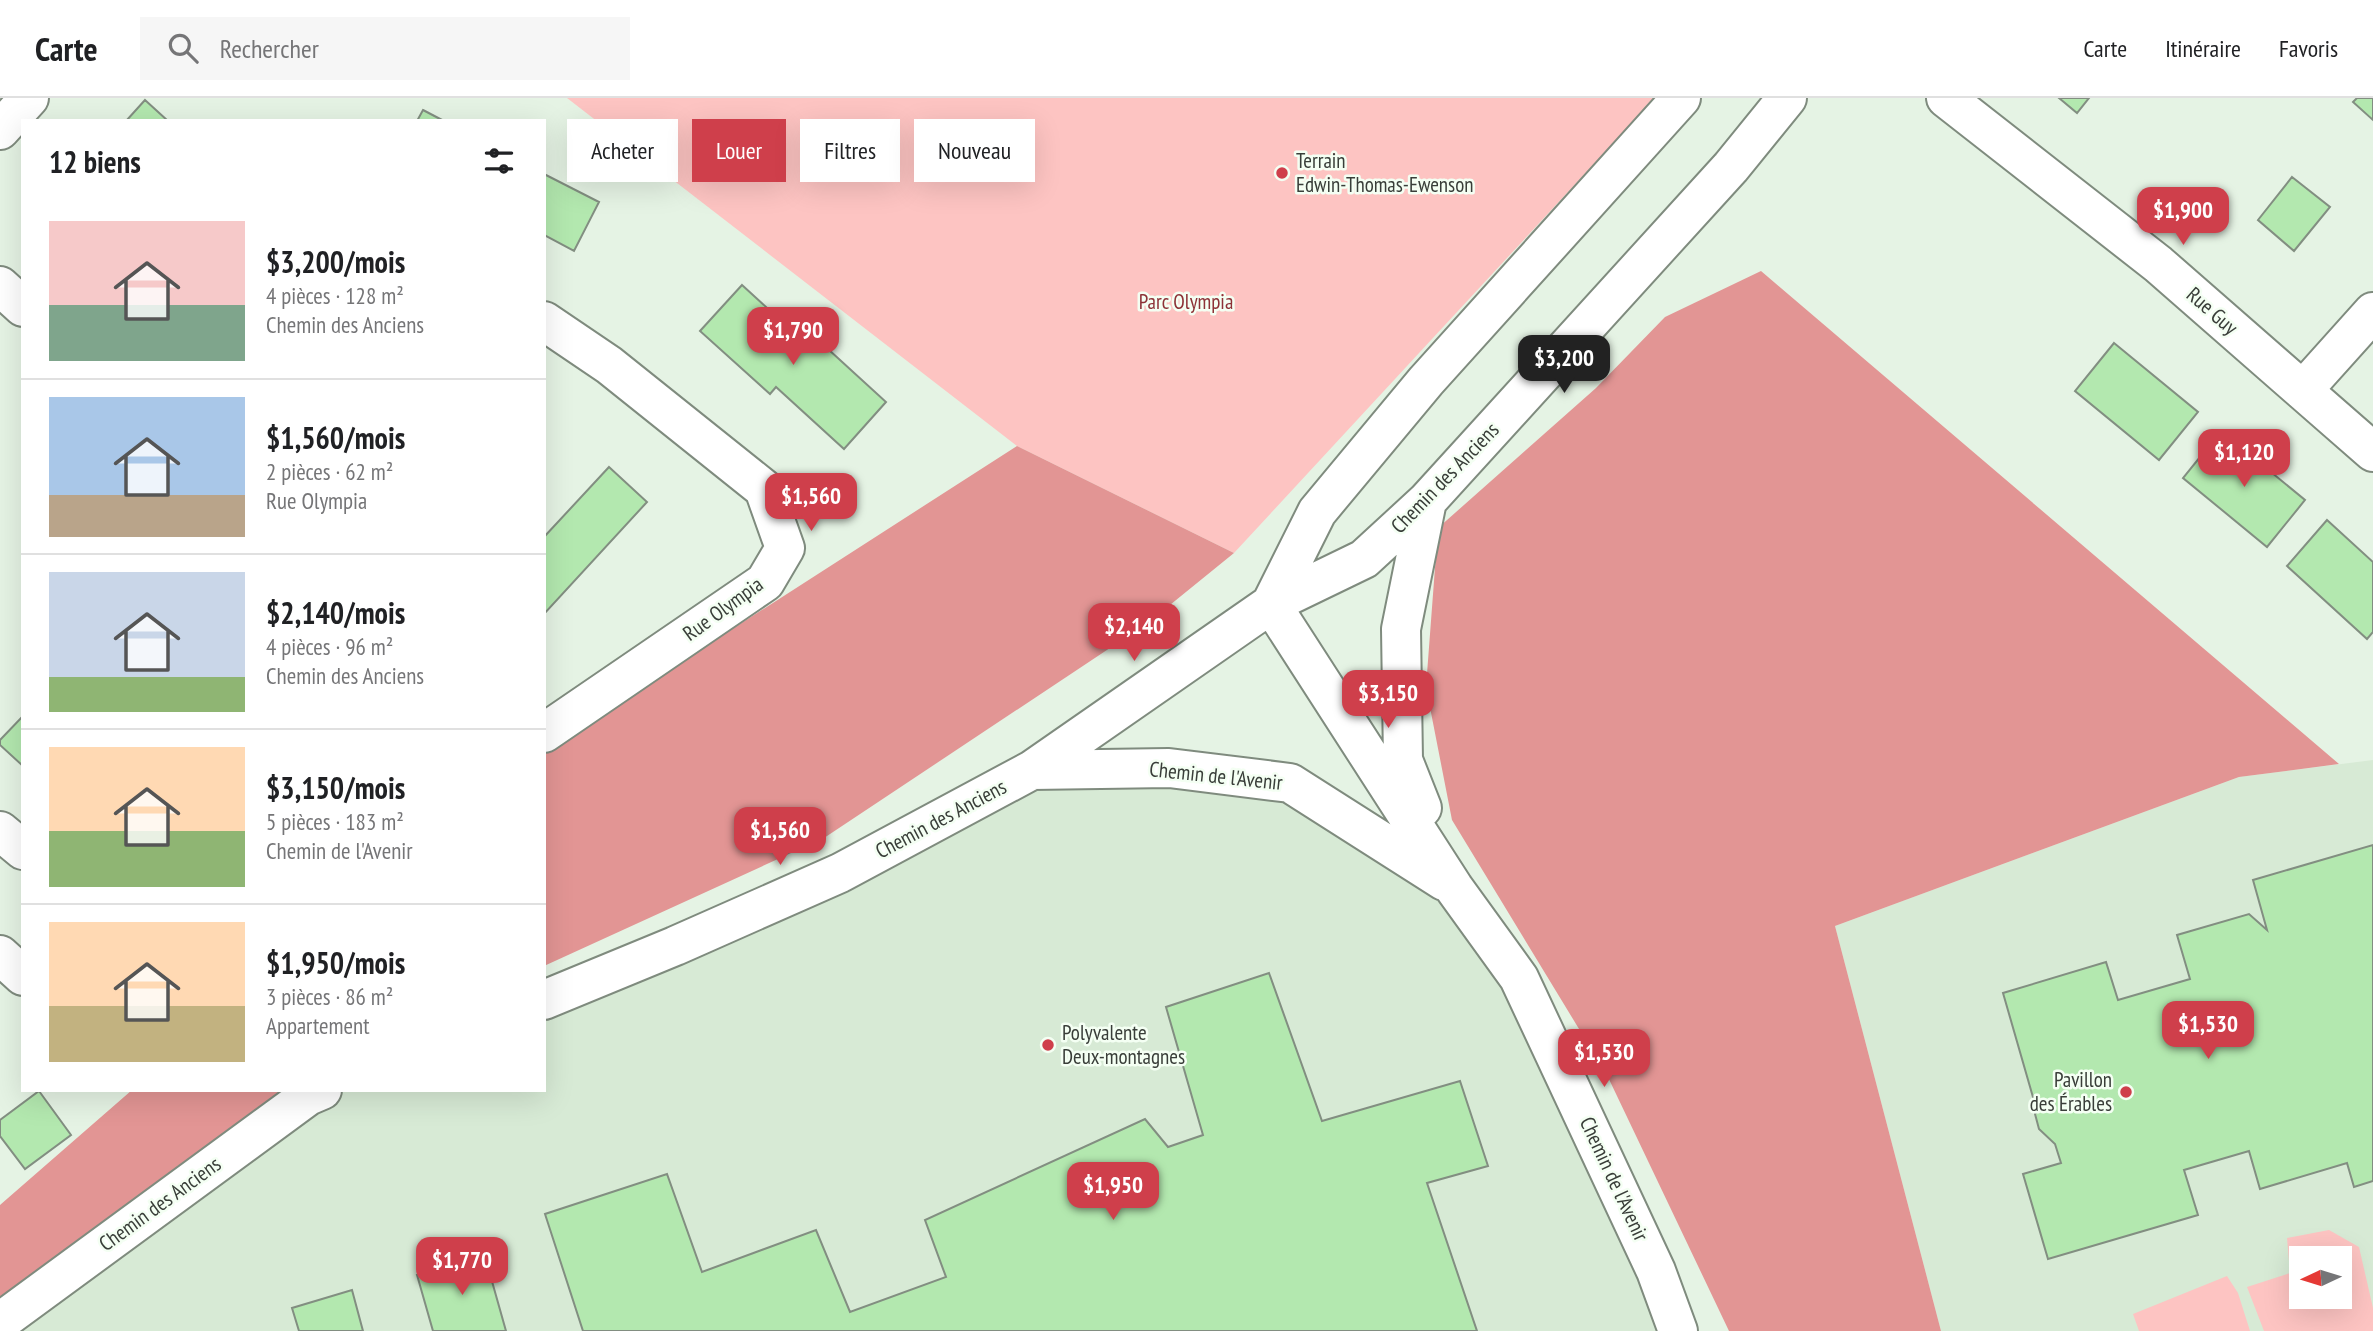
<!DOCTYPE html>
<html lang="fr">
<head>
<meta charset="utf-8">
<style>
	:root { --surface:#fff; --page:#f6f6f6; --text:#202124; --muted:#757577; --line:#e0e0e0; --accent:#cf3f4b }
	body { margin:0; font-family:"PT Sans Narrow",sans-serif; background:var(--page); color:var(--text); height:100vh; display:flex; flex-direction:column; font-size:26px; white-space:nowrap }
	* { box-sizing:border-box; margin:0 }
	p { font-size:23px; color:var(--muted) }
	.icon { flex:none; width:38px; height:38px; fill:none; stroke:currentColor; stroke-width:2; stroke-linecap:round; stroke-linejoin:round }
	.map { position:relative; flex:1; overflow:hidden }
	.sheet { position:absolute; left:21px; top:21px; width:525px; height:973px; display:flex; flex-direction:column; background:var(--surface); border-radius:0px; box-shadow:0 7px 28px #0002 }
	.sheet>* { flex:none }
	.guide { position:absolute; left:567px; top:21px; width:665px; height:63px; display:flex; gap:14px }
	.needle { width:46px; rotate:266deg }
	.fabs { position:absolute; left:2289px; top:1148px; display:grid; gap:14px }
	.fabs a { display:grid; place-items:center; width:63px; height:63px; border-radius:0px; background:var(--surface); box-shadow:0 7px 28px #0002; font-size:35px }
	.price { position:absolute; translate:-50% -60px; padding:0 16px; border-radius:14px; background:var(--accent); color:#fff; font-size:23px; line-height:46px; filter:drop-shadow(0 2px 4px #0008) }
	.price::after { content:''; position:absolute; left:50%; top:42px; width:21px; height:16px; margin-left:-10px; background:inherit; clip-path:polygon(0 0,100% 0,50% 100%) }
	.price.on { background:#222; color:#fff }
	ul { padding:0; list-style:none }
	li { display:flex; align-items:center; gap:21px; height:175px; padding:0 28px }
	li+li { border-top:2px solid var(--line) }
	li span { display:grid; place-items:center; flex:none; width:196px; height:140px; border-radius:0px; color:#555 }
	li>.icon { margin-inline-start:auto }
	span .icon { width:84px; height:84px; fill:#fffc; stroke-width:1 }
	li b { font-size:30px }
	h2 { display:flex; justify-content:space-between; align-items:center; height:84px; padding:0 28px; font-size:30px }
	.tag { padding:0 24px; border-radius:0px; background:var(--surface); box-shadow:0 7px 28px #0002; font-size:24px; line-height:63px }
	.tag.on { background:var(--accent); color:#fff }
	header { display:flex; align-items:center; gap:42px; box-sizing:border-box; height:98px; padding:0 35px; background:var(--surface); border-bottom:2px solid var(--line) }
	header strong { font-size:33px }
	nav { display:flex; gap:38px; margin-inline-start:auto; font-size:24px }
	.search { width:490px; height:63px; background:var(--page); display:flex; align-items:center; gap:18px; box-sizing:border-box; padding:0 24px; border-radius:0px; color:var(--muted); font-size:26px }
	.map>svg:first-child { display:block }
	.built { fill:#d7ead5; fill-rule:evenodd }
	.green { fill:#fdc4c2; fill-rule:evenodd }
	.forest { fill:#e29594 }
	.building { fill:#b3e8af; stroke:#828e81; stroke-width:2 }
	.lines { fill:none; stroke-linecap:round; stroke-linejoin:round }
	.minor-casing { stroke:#7f8b7e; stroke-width:42 }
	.minor { stroke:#fff; stroke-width:38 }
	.poi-dot { fill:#cf3f4b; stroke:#f4fff3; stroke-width:2.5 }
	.labels { text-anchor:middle; stroke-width:5; stroke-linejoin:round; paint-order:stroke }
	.poi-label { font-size:21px; fill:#393e39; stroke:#f4fff3; text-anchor:start }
	.park-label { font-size:21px; fill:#8d3237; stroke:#f4fff3 }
	.street-label { font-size:21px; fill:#393e39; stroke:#f4fff3 }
</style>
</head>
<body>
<header>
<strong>Carte</strong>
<div class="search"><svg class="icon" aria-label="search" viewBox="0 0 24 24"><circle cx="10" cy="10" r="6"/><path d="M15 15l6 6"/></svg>Rechercher</div>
<nav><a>Carte</a><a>Itinéraire</a><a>Favoris</a></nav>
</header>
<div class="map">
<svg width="2373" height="1233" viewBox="0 0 2373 1233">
	<rect width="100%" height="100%" fill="#e5f3e4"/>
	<!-- built -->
	<path class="built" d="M 2373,662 L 2373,1233 L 1941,1233 L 1835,828 L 2239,679 ZM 2301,1160 L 2340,1160 L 2340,1199 L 2301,1199 Z
		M 1032,672 L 1290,685 L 1454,790 L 1678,1233 L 0,1233 L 322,992 L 544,992 L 544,902 Z"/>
	<!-- green -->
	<path class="green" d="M 567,0 L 1655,0 L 1234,455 L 1017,348 Z
		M 2329,1132 L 2359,1149 L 2373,1210 L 2373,1233 L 2264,1233 L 2247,1189 L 2290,1175 L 2287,1140 ZM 2301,1160 L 2340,1160 L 2340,1199 L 2301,1199 Z
		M 2227,1178 L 2238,1195 L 2250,1233 L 2139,1233 L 2133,1216 Z"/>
	<!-- forest -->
	<path class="forest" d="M 1761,173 L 2339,666 L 2239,679 L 1835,828 L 1941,1233 L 1729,1233 L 1607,977 L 1452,722 L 1426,589 L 1438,430 L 1596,290 L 1665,219 Z
		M 1017,348 L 1234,455 L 1149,524 L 824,740 L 544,868 L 544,652 Z
		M 132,992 L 285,992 L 0,1202 L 0,1107 Z"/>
	<!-- building -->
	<path class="building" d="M 2059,0 L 2089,0 L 2077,15 Z
		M 2357,0 L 2373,0 L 2373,22 L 2353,4 Z
		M 145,2 L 168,23 L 126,23 Z
		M 423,12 L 444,23 L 417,23 Z
		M 544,76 L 599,104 L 574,153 L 544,137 Z
		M 2292,79 L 2330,109 L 2294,153 L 2258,122 Z
		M 742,187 L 810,249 L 817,241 L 886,304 L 844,351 L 776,289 L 770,296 L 700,233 Z
		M 2114,245 L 2198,314 L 2159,362 L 2075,293 Z
		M 2221,333 L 2305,402 L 2267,449 L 2183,380 Z
		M 609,369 L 647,404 L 544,516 L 544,439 Z
		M 2327,422 L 2373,464 L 2373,534 L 2367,541 L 2287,468 Z
		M 23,618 L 23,668 L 0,647 L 0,642 Z
		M 2373,747 L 2373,1083 L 2354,1089 L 2347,1065 L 2260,1091 L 2249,1053 L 2184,1072 L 2198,1117 L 2048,1161 L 2023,1076 L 2061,1065 L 2055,1046 L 2039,1031 L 2035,1016 L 2037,1013 L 2003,895 L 2106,864 L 2118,902 L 2190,881 L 2177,837 L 2249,816 L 2267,832 L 2253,782 Z
		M 1269,875 L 1322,1023 L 1460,983 L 1488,1068 L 1427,1085 L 1477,1233 L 583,1233 L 545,1116 L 667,1076 L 702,1174 L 816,1132 L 850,1214 L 946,1179 L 925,1122 L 1145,1021 L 1168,1049 L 1203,1037 L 1166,909 Z
		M 39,993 L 71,1037 L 25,1071 L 0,1038 L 0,1022 Z
		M 484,1155 L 506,1233 L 433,1233 L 417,1177 Z
		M 352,1192 L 363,1233 L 299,1233 L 292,1210 Z"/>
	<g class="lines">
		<defs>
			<path id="minor" d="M 1946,0 L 2158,166 L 2373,354
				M 0,32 L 29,0
				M 0,188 L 23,209
				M 544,223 L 609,267 L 764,391 L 785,450 L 765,484 L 544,635
				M 2303,292 L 2373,214
				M 1271,506 L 1454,790 L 1519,880 L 1656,1173 L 1678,1233
				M 1271,506 L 1317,414 L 1426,283 L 1681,0
				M 1032,672 L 1169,670 L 1290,685 L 1444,783
				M 1422,710 L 1403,662 L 1401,531 L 1427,403
				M 0,733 L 23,752
				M 0,857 L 23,878
				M 544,902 L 675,848 L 840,775 L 1032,672 L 1271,506 L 1364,461 L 1427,403 L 1731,69 L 1787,0
				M 0,1224 L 308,998 L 322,992"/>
		</defs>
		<!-- minor casing -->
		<use href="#minor" class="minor-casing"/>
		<!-- minor -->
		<use href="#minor" class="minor"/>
	</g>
	<!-- markers -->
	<g class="poi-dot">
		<circle cx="1282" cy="75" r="7"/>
		<circle cx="1048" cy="947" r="7"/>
		<circle cx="2126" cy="994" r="7"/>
	</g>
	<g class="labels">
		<!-- poi labels -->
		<g class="poi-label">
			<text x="1296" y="70">Terrain<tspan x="1296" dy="24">Edwin-Thomas-Ewenson</tspan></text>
			<text x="1062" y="942">Polyvalente<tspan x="1062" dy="24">Deux-montagnes</tspan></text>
			<text x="2112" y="989" text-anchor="end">Pavillon<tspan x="2112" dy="24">des Érables</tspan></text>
		</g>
		<!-- park labels -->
		<g class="park-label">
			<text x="1186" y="211">Parc Olympia</text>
		</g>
		<!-- street labels -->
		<g class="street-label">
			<text transform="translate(2212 213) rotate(41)" y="7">Rue Guy</text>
			<text transform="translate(1445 380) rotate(-46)" y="7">Chemin des Anciens</text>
			<text transform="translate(723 511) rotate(-36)" y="7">Rue Olympia</text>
			<text transform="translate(1216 678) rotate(6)" y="7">Chemin de l'Avenir</text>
			<text transform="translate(941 721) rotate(-28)" y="7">Chemin des Anciens</text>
			<text transform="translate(1614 1081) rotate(65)" y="7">Chemin de l'Avenir</text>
			<text transform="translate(160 1106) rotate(-36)" y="7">Chemin des Anciens</text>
		</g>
	</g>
</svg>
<div class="fabs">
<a><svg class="needle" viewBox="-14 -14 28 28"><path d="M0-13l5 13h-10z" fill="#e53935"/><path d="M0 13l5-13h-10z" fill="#757577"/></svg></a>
</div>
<b class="price" style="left:2183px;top:149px">$1,900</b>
<b class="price" style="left:793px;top:269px">$1,790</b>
<b class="price on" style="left:1564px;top:297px">$3,200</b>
<b class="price" style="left:2244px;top:391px">$1,120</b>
<b class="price" style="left:811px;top:435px">$1,560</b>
<b class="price" style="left:1134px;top:565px">$2,140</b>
<b class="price" style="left:1388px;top:632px">$3,150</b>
<b class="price" style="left:780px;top:769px">$1,560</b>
<b class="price" style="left:2208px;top:963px">$1,530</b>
<b class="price" style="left:1604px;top:991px">$1,530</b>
<b class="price" style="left:1113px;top:1124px">$1,950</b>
<b class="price" style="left:462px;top:1199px">$1,770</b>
<div class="guide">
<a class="tag">Acheter</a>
<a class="tag on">Louer</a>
<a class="tag">Filtres</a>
<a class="tag">Nouveau</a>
</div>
<section class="sheet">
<h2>12 biens<svg class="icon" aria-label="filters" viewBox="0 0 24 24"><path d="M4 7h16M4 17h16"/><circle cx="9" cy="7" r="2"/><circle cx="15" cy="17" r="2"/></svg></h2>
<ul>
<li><span style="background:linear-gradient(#f6c9c9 60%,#7fa58c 0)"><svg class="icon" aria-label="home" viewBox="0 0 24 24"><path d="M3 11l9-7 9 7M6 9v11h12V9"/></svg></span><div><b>$3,200/mois</b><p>4 pièces · 128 m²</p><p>Chemin des Anciens</p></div></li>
<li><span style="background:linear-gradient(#a9c7e8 70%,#b9a48a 0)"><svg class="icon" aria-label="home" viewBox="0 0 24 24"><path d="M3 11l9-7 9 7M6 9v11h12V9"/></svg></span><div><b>$1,560/mois</b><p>2 pièces · 62 m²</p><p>Rue Olympia</p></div></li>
<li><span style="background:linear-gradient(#c9d6e8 75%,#8fb573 0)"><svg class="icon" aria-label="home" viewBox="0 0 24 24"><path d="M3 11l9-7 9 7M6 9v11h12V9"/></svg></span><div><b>$2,140/mois</b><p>4 pièces · 96 m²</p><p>Chemin des Anciens</p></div></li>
<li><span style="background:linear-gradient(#ffd9b3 60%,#8fb573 0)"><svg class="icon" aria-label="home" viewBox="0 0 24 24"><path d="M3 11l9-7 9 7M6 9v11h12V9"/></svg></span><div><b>$3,150/mois</b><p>5 pièces · 183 m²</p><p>Chemin de l'Avenir</p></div></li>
<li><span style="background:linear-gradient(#ffd9b3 60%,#c2b280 0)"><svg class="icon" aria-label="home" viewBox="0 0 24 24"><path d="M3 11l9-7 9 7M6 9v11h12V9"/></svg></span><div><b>$1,950/mois</b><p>3 pièces · 86 m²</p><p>Appartement</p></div></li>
</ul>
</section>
</div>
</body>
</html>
